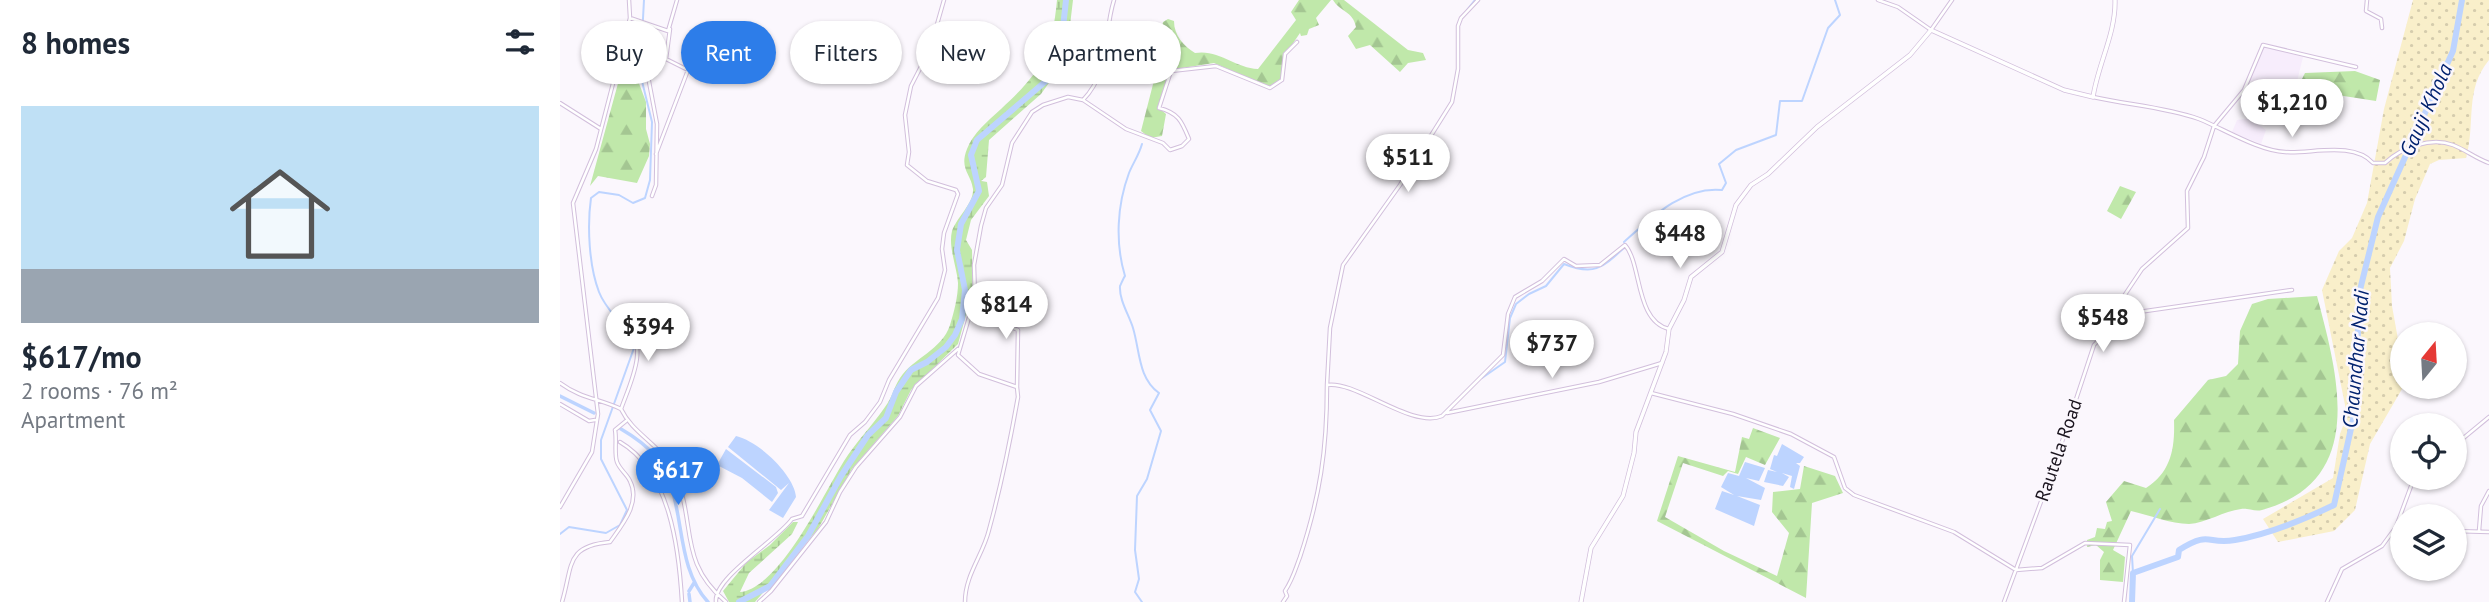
<!DOCTYPE html>
<html lang="en">
<head>
<meta charset="utf-8">
<style>
	:root { --surface:#fff; --page:#f6f6f7; --text:#1f2937; --muted:#747a83; --accent:#2d7de9 }
	body { margin:0; font-family:"PT Sans",sans-serif; background:var(--page); color:var(--text); height:100vh; display:flex; flex-direction:column; font-size:26px; white-space:nowrap }
	* { box-sizing:border-box; margin:0 }
	p { font-size:23px; color:var(--muted) }
	.icon { flex:none; width:38px; height:38px; fill:none; stroke:currentColor; stroke-width:2; stroke-linecap:round; stroke-linejoin:round }
	.map { position:relative; flex:1; overflow:hidden }
	.side { display:flex; flex-direction:column; background:var(--surface); width:560px }
	.side>* { flex:none }
	.hud { position:absolute; left:21px; top:21px; width:665px; height:63px; display:flex; gap:14px }
	.needle { width:46px; rotate:18deg }
	.buttons { position:absolute; left:1830px; top:322px; display:grid; gap:14px }
	.buttons a { display:grid; place-items:center; width:77px; height:77px; border-radius:50%; background:var(--surface); box-shadow:0 2px 5px #0004; font-size:35px }
	.price { position:absolute; translate:-50% -60px; padding:0 16px; border-radius:24px; background:#fff; color:#222; font-size:23px; line-height:46px; filter:drop-shadow(0 2px 4px #0008) }
	.price::after { content:''; position:absolute; left:50%; top:42px; width:21px; height:16px; margin-left:-10px; background:inherit; clip-path:polygon(0 0,100% 0,50% 100%) }
	.price.selected { background:var(--accent); color:#fff }
	ul { padding:0; list-style:none }
	li { display:grid; align-content:center; gap:14px; height:371px; padding:0 21px }
	li span { display:grid; place-items:center; height:217px; border-radius:0px; color:#555 }
	li>.icon { margin-inline-start:auto }
	span .icon { width:126px; height:126px; fill:#fffc; stroke-width:1 }
	li b { font-size:30px }
	h2 { display:flex; justify-content:space-between; align-items:center; height:84px; padding:0 21px; font-size:30px }
	.chip { padding:0 24px; border-radius:32px; background:var(--surface); box-shadow:0 2px 5px #0004; font-size:24px; line-height:63px }
	.chip.selected { background:var(--accent); color:#fff }
	main { display:flex; flex:1; min-height:0 }
	.map>svg:first-child { display:block }
	.built { fill:#f7edfc }
	.forest { fill:url(#forest-firs) }
	.wetland { fill:url(#wetland-marsh) }
	.sand { fill:url(#sand-dots) }
	.water { fill:#bdd4ff }
	.lines { fill:none; stroke-linecap:round; stroke-linejoin:round }
	.stream { stroke:#bdd4ff; stroke-width:2 }
	.canal { stroke:#bdd4ff; stroke-width:3.5 }
	.river { stroke:#bdd4ff; stroke-width:6 }
	.minor-casing { stroke:#d2bfdc; stroke-width:4.5 }
	.tertiary-casing { stroke:#d2bfdc; stroke-width:5 }
	.minor { stroke:#fff; stroke-width:2.5 }
	.tertiary { stroke:#fff; stroke-width:3.5 }
	.labels { text-anchor:middle; stroke-width:5; stroke-linejoin:round; paint-order:stroke }
	.street-label { font-size:19px; fill:#1a141e; stroke:#fbf7fd }
	.water-label { font-size:21px; font-style:italic; fill:#02226f; stroke:#fbf7fd }
</style>
</head>
<body>
<main>
<section class="side">
<h2>8 homes<svg class="icon" aria-label="filters" viewBox="0 0 24 24"><path d="M4 7h16M4 17h16"/><circle cx="9" cy="7" r="2"/><circle cx="15" cy="17" r="2"/></svg></h2>
<ul>
<li><span style="background:linear-gradient(#bfe0f5 75%,#9aa5b1 0)"><svg class="icon" aria-label="home" viewBox="0 0 24 24"><path d="M3 11l9-7 9 7M6 9v11h12V9"/></svg></span><div><b>$617/mo</b><p>2 rooms · 76 m²</p><p>Apartment</p></div></li>
</ul>
</section>
<div class="map">
<svg width="1929" height="602" viewBox="0 0 1929 602">
	<defs>
		<pattern id="forest-firs" width="22" height="20" patternUnits="userSpaceOnUse" patternTransform="scale(1.75)"><rect width="22" height="20" fill="#c0e8aa"/><path d="M5 1l3.5 6h-7zM16 11l3.5 6h-7z" fill="#a4c692"/></pattern>
		<pattern id="wetland-marsh" width="20" height="14" patternUnits="userSpaceOnUse" patternTransform="scale(1.75)"><rect width="20" height="14" fill="#c0e8aa"/><path d="M1 5h8M5 5V1M11 12h8M15 12V8" fill="none" stroke="#a4c692"/></pattern>
		<pattern id="sand-dots" width="8" height="8" patternUnits="userSpaceOnUse" patternTransform="scale(1.75)"><rect width="8" height="8" fill="#f9efca"/><path d="M2 2h.1M6 6h.1" fill="none" stroke="#d5ccad" stroke-width="1.8" stroke-linecap="round"/></pattern>
	</defs>
	<rect width="100%" height="100%" fill="#fbf7fd"/>
	<!-- built -->
	<path class="built" d="M 1703,46 L 1743,57 L 1733,98 L 1689,81 Z
		M 1691,118 L 1706,130 L 1701,144 L 1672,132 L 1677,120 Z"/>
	<!-- forest -->
	<path class="forest" d="M 739,0 L 771,0 L 756,18 L 759,25 L 749,29 L 747,35 L 741,36 L 740,33 L 723,58 L 722,79 L 709,87 L 654,63 L 610,70 L 598,107 L 606,114 L 602,136 L 590,138 L 581,131 L 600,57 L 605,50 L 600,37 L 603,22 L 608,19 L 614,21 C 614,36 624,46 635,53 C 659,49 675,68 698,69 L 736,20 L 731,12 Z
		M 773,0 L 784,0 L 848,50 L 863,53 L 866,60 L 848,63 L 840,72 L 810,45 L 796,49 L 788,36 L 796,27 C 793,11 780,12 773,0 Z
		M 75,21 L 78,39 L 77,78 L 86,102 L 86,129 L 90,144 L 89,156 L 77,183 L 38,176 L 30,186 Z
		M 1795,71 L 1820,80 L 1816,101 L 1758,92 L 1733,97 L 1745,73 Z
		M 1560,186 L 1576,192 L 1561,219 L 1547,211 Z
		M 1757,296 C 1778,375 1808,481 1702,510 C 1695,512 1688,508 1681,509 C 1664,511 1646,523 1629,524 C 1611,524 1589,515 1571,511 L 1553,550 L 1565,557 L 1563,582 L 1540,580 L 1540,560 L 1544,552 L 1536,545 L 1527,547 L 1527,540 L 1535,537 L 1537,528 L 1545,529 L 1547,522 L 1552,521 L 1546,502 L 1564,481 L 1586,488 C 1611,472 1615,449 1614,420 L 1648,380 L 1666,376 L 1678,364 L 1680,331 L 1692,304 L 1708,299 Z
		M 1193,428 L 1220,438 L 1205,465 L 1186,457 L 1178,474 L 1168,471 L 1163,476 L 1123,463 L 1105,517 L 1164,551 L 1217,576 L 1229,533 L 1212,512 L 1213,492 L 1240,489 L 1244,466 L 1275,476 L 1283,493 L 1252,503 L 1246,598 L 1097,521 L 1118,456 L 1175,472 L 1182,437 L 1189,439 Z"/>
	<!-- wetland -->
	<path class="wetland" d="M 497,0 L 513,0 L 506,59 L 481,94 L 429,140 L 426,177 L 421,181 L 427,182 L 429,196 L 411,220 L 406,240 L 412,250 L 413,289 L 398,344 L 351,390 L 338,416 L 292,469 L 258,529 L 195,602 L 169,602 L 163,591 L 187,562 L 210,545 L 233,522 L 238,522 L 232,534 L 189,573 L 180,592 C 220,588 264,493 284,461 C 296,442 312,426 325,407 C 332,398 334,387 340,378 C 353,358 382,350 390,325 C 394,312 398,297 398,283 C 397,267 388,247 392,231 C 397,217 414,203 413,189 C 411,174 399,169 407,149 C 413,133 428,121 441,109 C 481,72 492,54 497,0 Z"/>
	<!-- sand -->
	<path class="sand" d="M 1853,0 L 1929,0 L 1929,60 C 1904,90 1916,123 1906,158 L 1879,160 L 1870,164 L 1855,199 L 1844,241 L 1830,268 L 1832,306 L 1843,367 L 1842,389 L 1810,444 L 1795,510 L 1774,531 L 1718,542 L 1703,519 L 1773,478 L 1780,434 L 1787,415 L 1762,290 L 1779,251 L 1792,238 L 1807,203 L 1824,109 Z"/>
	<!-- water -->
	<path class="water" d="M 176,436 C 201,442 235,477 236,497 L 223,518 L 209,510 L 229,483 L 221,490 L 168,447 Z
		M 1222,444 L 1244,457 L 1240,463 L 1236,463 L 1240,466 L 1234,489 L 1230,487 L 1232,476 L 1222,473 L 1229,477 L 1223,486 L 1204,482 L 1208,470 L 1217,472 L 1210,469 L 1214,455 L 1217,456 Z
		M 166,449 L 216,487 L 218,493 L 212,502 L 182,478 L 157,465 Z
		M 1185,462 L 1205,468 L 1199,481 L 1186,478 L 1205,488 L 1201,500 L 1177,496 L 1200,505 L 1194,526 L 1155,509 L 1162,491 L 1174,495 L 1161,487 L 1168,473 L 1179,476 Z"/>
	<g class="lines">
		<!-- stream -->
		<path class="stream" d="M 907,10 L 915,0
			M 582,144 C 579,155 573,163 569,173 C 557,205 555,243 565,276 C 564,277 561,284 560,286 C 559,300 569,315 573,328 C 580,351 578,378 599,393 L 590,410 L 601,431 L 587,479 L 577,496 L 575,550 L 579,579 L 575,592 L 582,602
			M 1064,242 C 1091,218 1123,186 1162,190 L 1166,183 L 1159,164 L 1176,150 L 1216,135 L 1220,101 L 1242,101 L 1268,28 L 1280,15 L 1275,0
			M 922,378 L 945,362 L 950,318 L 956,304 L 969,294 L 986,286 L 1004,264 C 1034,276 1042,268 1064,248
			M 0,534 L 9,527 L 46,533 L 60,525 L 67,510 L 41,459 L 41,440 L 74,348 C 68,326 47,313 39,292 C 29,266 27,226 31,198 L 39,192 L 59,195 L 73,203 L 85,198 L 90,180 L 92,122 L 80,73 L 84,0
			M 1573,573 L 1572,556 L 1600,509"/>
		<!-- canal -->
		<path class="canal" d="M 0,396 L 34,413
			M 61,429 C 73,436 86,445 95,456 C 129,497 111,562 148,602
			M 129,591 L 134,583
			M 129,594 L 130,602"/>
		<!-- river -->
		<path class="river" d="M 179,602 L 210,586 L 248,536 L 281,476 L 308,435 L 326,418 L 336,392 L 351,370 L 367,362 L 386,347 L 395,335 L 402,319 L 405,290 L 397,250 L 401,224 L 419,191 L 411,155 L 417,140 L 486,81 L 500,55 L 506,0
			M 1572,602 L 1573,573 L 1618,557 L 1619,550 C 1651,530 1646,545 1675,540 C 1710,534 1743,520 1774,505 L 1794,415 L 1800,290 L 1818,217 L 1893,51 L 1902,0"/>
		<defs>
			<path id="minor" d="M 1318,0 L 1338,7 L 1371,30 L 1392,0
				M 1807,0 L 1806,11 L 1821,19 L 1822,28
				M 70,18 L 108,31 L 117,0
				M 87,24 L 90,30 L 84,55 L 97,124 L 96,185 L 92,196
				M 1533,97 C 1568,105 1605,107 1639,119 C 1664,129 1699,151 1725,152 C 1751,154 1793,141 1813,163 L 1825,163 C 1842,147 1871,137 1893,145 C 1906,150 1915,158 1929,163
				M 523,100 L 566,129 L 603,143 L 610,150 L 622,146 L 629,139 C 622,122 619,113 599,108 L 611,71 L 656,66 L 710,88 L 722,80 L 725,54 L 737,42
				M 0,103 L 41,129
				M 96,154 L 128,70 L 106,59 L 110,29
				M 411,310 L 458,330 L 457,387
				M 1558,315 L 1732,290
				M 0,383 C 20,398 40,399 61,409 C 73,434 100,444 113,470 C 138,522 116,560 166,602
				M 767,385 L 770,328 L 783,265 L 840,185 L 892,102 L 898,69 L 898,26 L 901,18 L 918,0
				M 1091,393 L 1173,414 L 1231,434 L 1274,457 L 1285,488 L 1294,495 L 1394,532 L 1456,570 L 1482,568 L 1525,543 L 1570,545 L 1564,602
				M 0,404 L 29,421 L 35,420
				M 61,409 C 73,376 87,351 68,319
				M 887,413 L 1039,382 L 1102,363
				M 60,442 C 110,471 119,549 122,602
				M 1895,445 L 1929,417
				M 0,507 L 32,452 L 38,414 L 13,203 L 36,149 L 70,18 L 69,0
				M 1836,527 L 1854,478
				M 1895,531 L 1929,532
				M 1919,531 L 1921,506 L 1929,491
				M 2,602 C 13,566 5,546 50,542 C 62,525 81,503 70,481 C 67,474 60,470 57,462 C 54,454 57,439 55,430 L 66,421
				M 156,602 C 153,578 216,541 232,519 L 242,516 L 290,435 L 305,422 L 320,402 L 329,380 L 378,298 L 385,270 L 382,249 L 384,233 L 398,194 L 396,190 L 367,181 L 347,165 L 349,152 L 345,115 L 351,86 L 370,49 L 384,0
				M 199,602 L 211,591 L 266,522 L 280,492 L 296,467 L 340,417 L 356,386 L 398,349
				M 405,602 C 405,575 423,555 429,530 C 441,486 450,442 458,397 L 457,387 L 419,374 L 398,355 L 415,297 L 414,265 L 421,226 L 426,208 L 442,185 L 452,143 L 472,112 L 483,105 L 508,97 L 523,100 C 551,71 543,35 554,0
				M 723,602 L 727,596 L 725,591 C 733,579 735,570 740,557 C 760,496 767,451 767,385 C 796,380 851,429 882,416 L 943,355 L 948,314 L 955,297 L 982,281 L 1004,259 L 1016,266 L 1040,265 L 1065,245 C 1082,264 1075,321 1109,329
				M 1444,602 L 1493,469 L 1534,345 L 1556,322 L 1564,296 L 1582,269 L 1628,228 L 1627,191 L 1644,157 L 1654,126 L 1684,90 L 1703,45 L 1796,67
				M 1767,602 L 1782,569 L 1822,546 L 1836,527 L 1843,527"/>
			<path id="tertiary" d="M 1021,602 L 1031,548 L 1063,496 L 1074,453 L 1076,432 L 1106,352 L 1109,329 L 1124,300 L 1131,277 L 1162,252 L 1176,205 L 1191,185 L 1208,174 L 1257,127 L 1350,55 L 1371,30 L 1504,90 L 1533,97 C 1538,64 1556,33 1555,0"/>
		</defs>
		<!-- minor casing -->
		<use href="#minor" class="minor-casing"/>
		<!-- tertiary casing -->
		<use href="#tertiary" class="tertiary-casing"/>
		<!-- minor -->
		<use href="#minor" class="minor"/>
		<!-- tertiary -->
		<use href="#tertiary" class="tertiary"/>
	</g>
	<g class="labels">
		<!-- street labels -->
		<g class="street-label">
			<text transform="translate(1498 450) rotate(-71)" y="7">Rautela Road</text>
		</g>
		<!-- water labels -->
		<g class="water-label">
			<text transform="translate(1866 110) rotate(-66)" y="7">Gauji Khola</text>
			<text transform="translate(1796 359) rotate(-85)" y="7">Chaundhar Nadi</text>
		</g>
	</g>
</svg>
<div class="buttons">
<a><svg class="needle" viewBox="-14 -14 28 28"><path d="M0-13l5 13h-10z" fill="#e53935"/><path d="M0 13l5-13h-10z" fill="#747a83"/></svg></a>
<a><svg class="icon" aria-label="locate" viewBox="0 0 24 24"><circle cx="12" cy="12" r="6"/><path d="M12 2v4M12 18v4M2 12h4M18 12h4"/></svg></a>
<a><svg class="icon" aria-label="layers" viewBox="0 0 24 24"><path d="M12 4l9 5-9 5-9-5zM3 14l9 5 9-5"/></svg></a>
</div>
<b class="price" style="left:1732px;top:139px">$1,210</b>
<b class="price" style="left:848px;top:194px">$511</b>
<b class="price" style="left:1120px;top:270px">$448</b>
<b class="price" style="left:446px;top:341px">$814</b>
<b class="price" style="left:1543px;top:354px">$548</b>
<b class="price" style="left:88px;top:363px">$394</b>
<b class="price" style="left:992px;top:380px">$737</b>
<b class="price selected" style="left:118px;top:507px">$617</b>
<div class="hud">
<a class="chip">Buy</a>
<a class="chip selected">Rent</a>
<a class="chip">Filters</a>
<a class="chip">New</a>
<a class="chip">Apartment</a>
</div>
</div>
</main>
</body>
</html>
